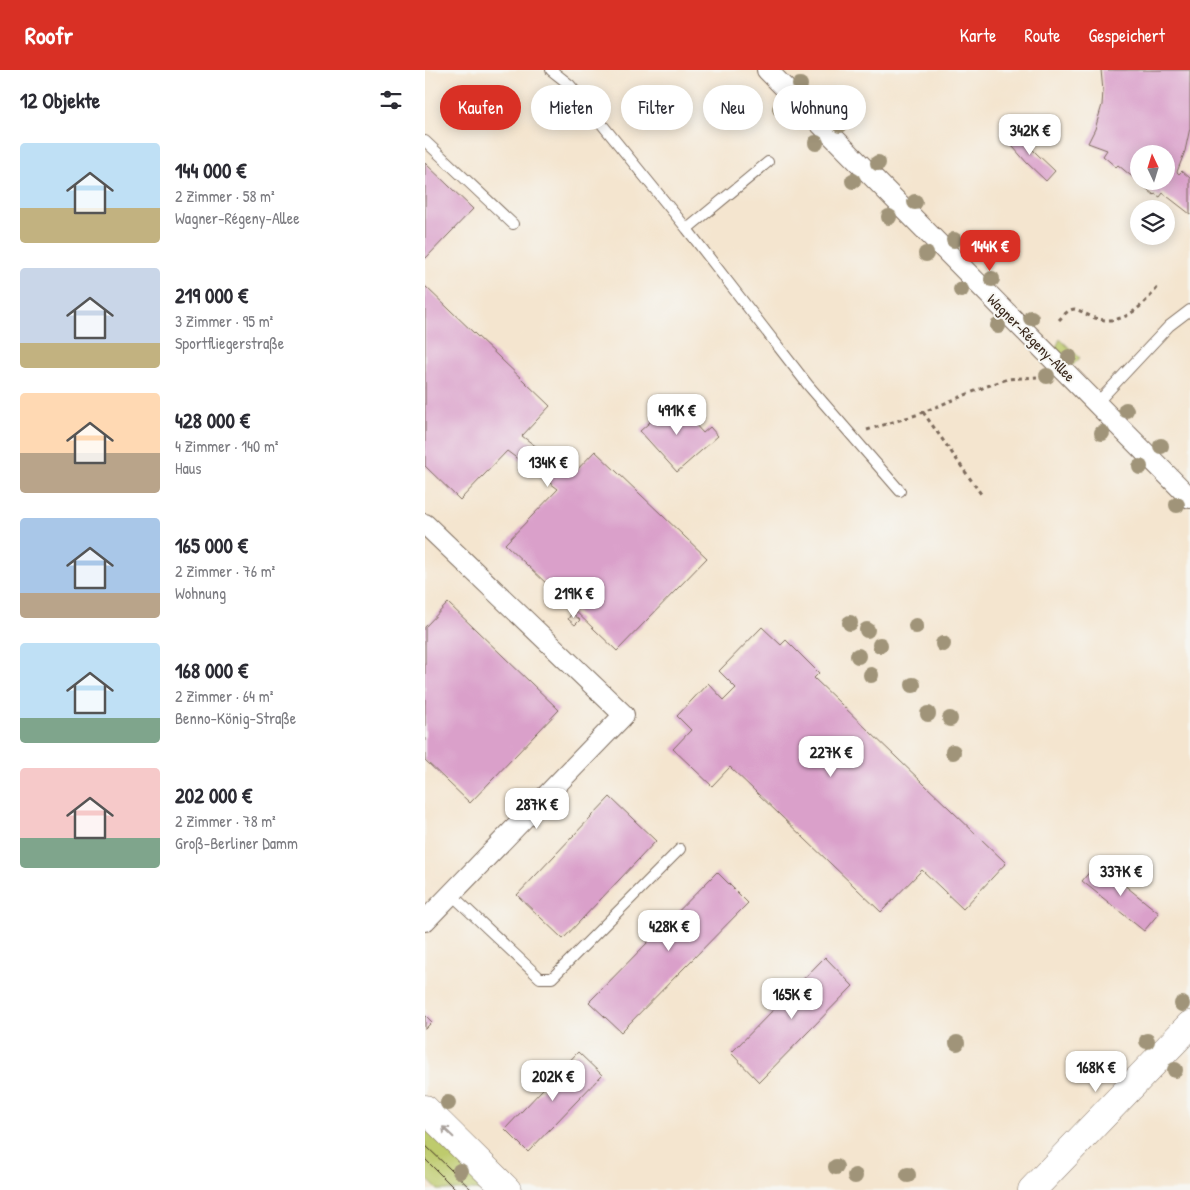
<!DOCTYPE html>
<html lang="de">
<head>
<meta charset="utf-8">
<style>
	:root { --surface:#fff; --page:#f7f7f7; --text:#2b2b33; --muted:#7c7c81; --accent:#d93025 }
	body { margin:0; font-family:"Patrick Hand",sans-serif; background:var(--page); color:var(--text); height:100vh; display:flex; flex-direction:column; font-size:19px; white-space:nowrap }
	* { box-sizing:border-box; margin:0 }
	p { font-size:16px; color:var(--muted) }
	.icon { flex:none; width:28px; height:28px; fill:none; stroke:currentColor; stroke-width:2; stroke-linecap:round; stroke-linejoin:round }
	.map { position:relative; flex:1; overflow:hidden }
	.drawer { display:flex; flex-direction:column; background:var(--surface); width:425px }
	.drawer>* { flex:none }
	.banner { position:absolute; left:15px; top:15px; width:475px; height:45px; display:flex; gap:10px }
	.needle { width:32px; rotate:356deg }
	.controls { position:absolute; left:705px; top:75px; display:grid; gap:10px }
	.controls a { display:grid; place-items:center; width:45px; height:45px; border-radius:50%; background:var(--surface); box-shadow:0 2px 12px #0003; font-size:25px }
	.price { position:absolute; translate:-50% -42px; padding:0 11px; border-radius:10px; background:#fff; color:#222; font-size:16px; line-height:32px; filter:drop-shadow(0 1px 2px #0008) }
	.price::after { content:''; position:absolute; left:50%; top:30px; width:15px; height:11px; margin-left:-8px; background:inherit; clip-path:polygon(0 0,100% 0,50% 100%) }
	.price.selected { background:var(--accent); color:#fff }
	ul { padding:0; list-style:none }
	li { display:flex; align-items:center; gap:15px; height:125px; padding:0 20px }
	li span { display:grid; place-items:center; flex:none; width:140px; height:100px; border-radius:5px; color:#555 }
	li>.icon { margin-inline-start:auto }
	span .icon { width:60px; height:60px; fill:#fffc; stroke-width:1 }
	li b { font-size:21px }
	h2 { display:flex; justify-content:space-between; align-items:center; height:60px; padding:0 20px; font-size:21px }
	.tag { padding:0 18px; border-radius:22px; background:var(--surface); box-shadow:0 2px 12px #0003; font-size:18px; line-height:45px }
	.tag.selected { background:var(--accent); color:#fff }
	header { display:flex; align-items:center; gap:30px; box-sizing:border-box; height:70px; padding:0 25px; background:var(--accent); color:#fff }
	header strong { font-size:24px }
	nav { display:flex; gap:28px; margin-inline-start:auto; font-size:18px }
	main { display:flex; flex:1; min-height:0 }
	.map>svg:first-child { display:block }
	.green { fill:#becb6d; stroke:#7c7a46 }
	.building { fill:#daa0ca; fill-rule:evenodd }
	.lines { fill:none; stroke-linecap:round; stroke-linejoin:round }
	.lane-casing { stroke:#7c6b5c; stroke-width:12 }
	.street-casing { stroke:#7c6b5c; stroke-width:22 }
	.secondary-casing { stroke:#7c6b5c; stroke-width:29 }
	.path { stroke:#7c6b5c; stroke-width:3; stroke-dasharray:4 4; stroke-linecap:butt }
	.lane { stroke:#fff; stroke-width:10 }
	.street { stroke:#fff; stroke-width:20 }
	.secondary { stroke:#fff; stroke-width:28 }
	.tram { stroke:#3b2a1e; stroke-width:1 }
	.tree { fill:#a09479 }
	.oneway { stroke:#a79f9a }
	.labels { text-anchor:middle; stroke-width:4; stroke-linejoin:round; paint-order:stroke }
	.street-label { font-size:15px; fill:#3b2a1e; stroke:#f6f6f2 }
</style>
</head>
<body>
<header>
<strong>Roofr</strong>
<nav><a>Karte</a><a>Route</a><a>Gespeichert</a></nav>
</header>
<main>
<section class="drawer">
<h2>12 Objekte<svg class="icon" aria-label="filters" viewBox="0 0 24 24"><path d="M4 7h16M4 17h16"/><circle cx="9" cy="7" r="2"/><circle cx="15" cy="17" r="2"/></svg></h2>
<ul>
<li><span style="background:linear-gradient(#bfe0f5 65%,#c2b280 0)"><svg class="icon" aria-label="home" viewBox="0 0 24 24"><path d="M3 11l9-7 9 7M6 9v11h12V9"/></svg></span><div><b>144 000 €</b><p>2 Zimmer · 58 m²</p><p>Wagner-Régeny-Allee</p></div></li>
<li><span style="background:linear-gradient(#c9d6e8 75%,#c2b280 0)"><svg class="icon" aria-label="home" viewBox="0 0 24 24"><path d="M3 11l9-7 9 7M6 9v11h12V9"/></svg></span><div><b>219 000 €</b><p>3 Zimmer · 95 m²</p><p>Sportfliegerstraße</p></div></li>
<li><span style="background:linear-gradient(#ffd9b3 60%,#b9a48a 0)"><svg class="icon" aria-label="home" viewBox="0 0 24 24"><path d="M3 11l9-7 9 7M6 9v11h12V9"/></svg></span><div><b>428 000 €</b><p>4 Zimmer · 140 m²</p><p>Haus</p></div></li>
<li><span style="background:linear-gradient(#a9c7e8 75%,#b9a48a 0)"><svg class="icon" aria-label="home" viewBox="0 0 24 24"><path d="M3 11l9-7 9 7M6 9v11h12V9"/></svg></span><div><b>165 000 €</b><p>2 Zimmer · 76 m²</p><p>Wohnung</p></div></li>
<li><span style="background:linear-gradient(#bfe0f5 75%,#7fa58c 0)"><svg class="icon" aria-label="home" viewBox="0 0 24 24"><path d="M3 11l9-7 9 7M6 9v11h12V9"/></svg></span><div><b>168 000 €</b><p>2 Zimmer · 64 m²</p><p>Benno-König-Straße</p></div></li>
<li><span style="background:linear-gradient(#f6c9c9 70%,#7fa58c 0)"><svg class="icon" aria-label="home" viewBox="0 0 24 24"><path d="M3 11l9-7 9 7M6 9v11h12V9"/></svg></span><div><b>202 000 €</b><p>2 Zimmer · 78 m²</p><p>Groß-Berliner Damm</p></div></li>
</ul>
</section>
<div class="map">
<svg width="765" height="1120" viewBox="0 0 765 1120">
	<rect width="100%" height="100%" fill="#f6f6f2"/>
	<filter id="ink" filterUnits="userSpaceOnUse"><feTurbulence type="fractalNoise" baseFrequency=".02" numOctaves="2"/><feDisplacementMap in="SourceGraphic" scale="10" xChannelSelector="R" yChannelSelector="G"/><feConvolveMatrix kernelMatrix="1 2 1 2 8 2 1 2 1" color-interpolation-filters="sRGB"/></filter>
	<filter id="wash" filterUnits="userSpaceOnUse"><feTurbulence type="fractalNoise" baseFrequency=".0096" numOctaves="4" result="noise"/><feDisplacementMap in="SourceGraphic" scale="20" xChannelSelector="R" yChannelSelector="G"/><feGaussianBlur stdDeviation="1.12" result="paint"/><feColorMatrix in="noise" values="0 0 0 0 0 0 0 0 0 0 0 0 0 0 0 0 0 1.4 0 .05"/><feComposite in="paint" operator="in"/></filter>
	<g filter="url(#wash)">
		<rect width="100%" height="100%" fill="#f4e5cf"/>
		<!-- green -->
		<path class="green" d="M 635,269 L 655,288 L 645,298 L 629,282 Z
			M 0,1055 L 68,1120 L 13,1120 L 0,1107 Z"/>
		<g id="blocks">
			<!-- building -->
			<path class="building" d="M 676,0 L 765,0 L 765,58 L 760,81 L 752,102 L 754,104 L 757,101 L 765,108 L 765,144 L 738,123 L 735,127 L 730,124 L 729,125 L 693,95 L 691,97 L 678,86 L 682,80 L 663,73 L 670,59 L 677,35 L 678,21 ZM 714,84 L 741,84 L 741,111 L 714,111 Z
				M 590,61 L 611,83 L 630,101 L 621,111 L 602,93 L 581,69 Z
				M 0,93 L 48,139 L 0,189 Z
				M 0,216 L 125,336 L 97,366 L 148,404 L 170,381 L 282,488 L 192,581 L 80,474 L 133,419 L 82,381 L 35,430 L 0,396 Z
				M 249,331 L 278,363 L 285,357 L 293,366 L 252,402 L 215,361 Z
				M 23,533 L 134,640 L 45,733 L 0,690 L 0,557 Z
				M 147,543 L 155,550 L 150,555 L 143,549 Z
				M 337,557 L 356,575 L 361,570 L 394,603 L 389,608 L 581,793 L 538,839 L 497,800 L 456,842 L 305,697 L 287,716 L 248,679 L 266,660 L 252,646 L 283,613 L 299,630 L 311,618 L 294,601 Z
				M 185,727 L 231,771 L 138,869 L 92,825 Z
				M 672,793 L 734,843 L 719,861 L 657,811 Z
				M 292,802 L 323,833 L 196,962 L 164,932 Z
				M 400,887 L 428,916 L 334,1012 L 306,983 Z
				M 0,945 L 7,952 L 0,959 Z
				M 153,982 L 177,1005 L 103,1082 L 80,1059 Z"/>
		</g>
	</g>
	<g filter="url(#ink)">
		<use href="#blocks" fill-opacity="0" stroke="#7c6b5c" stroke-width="1"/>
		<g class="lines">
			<defs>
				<path id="lane" d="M 126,0 L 145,15 L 262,159 L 383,315 L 475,421
					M 0,71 L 88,154
					M 262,159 L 343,92
					M 671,334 L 744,256 L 765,240
					M 26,824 L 115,908 L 127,908 L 255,779"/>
				<path id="street" d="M 342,0 L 765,428
					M 0,454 L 199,645 L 0,851"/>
				<path id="secondary" d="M 0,1039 L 82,1120
					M 607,1120 L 765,955"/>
			</defs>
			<!-- lane casing -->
			<use href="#lane" class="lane-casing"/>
			<!-- street casing -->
			<use href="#street" class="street-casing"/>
			<!-- secondary casing -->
			<use href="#secondary" class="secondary-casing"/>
			<!-- path -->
			<path class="path" d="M 634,250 C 638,246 643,239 650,239 C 655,240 662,245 667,247 C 696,258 716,238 733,217
				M 498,342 L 556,424
				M 442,360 L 491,345 L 565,315 L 583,309 L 612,307"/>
			<!-- lane -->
			<use href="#lane" class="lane"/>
			<!-- street -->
			<use href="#street" class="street"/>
			<!-- secondary -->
			<use href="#secondary" class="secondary"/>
			<!-- tram -->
			<path class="tram" d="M 0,1075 L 47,1120
				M 0,1089 L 31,1120"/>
		</g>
		<!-- trees -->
		<g class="tree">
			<circle cx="375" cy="15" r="8"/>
			<circle cx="355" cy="39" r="8"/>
			<circle cx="415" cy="55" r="8"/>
			<circle cx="391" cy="73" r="8"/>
			<circle cx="453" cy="93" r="8"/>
			<circle cx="428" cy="111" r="8"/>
			<circle cx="490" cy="132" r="8"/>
			<circle cx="464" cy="147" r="8"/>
			<circle cx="529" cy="170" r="8"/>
			<circle cx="501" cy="184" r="8"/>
			<circle cx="567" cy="209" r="8"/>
			<circle cx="536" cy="220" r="8"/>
			<circle cx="606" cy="248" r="8"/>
			<circle cx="573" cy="256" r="8"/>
			<circle cx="644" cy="287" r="8"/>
			<circle cx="622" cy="306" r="8"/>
			<circle cx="701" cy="340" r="8"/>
			<circle cx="677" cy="363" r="8"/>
			<circle cx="736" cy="376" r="8"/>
			<circle cx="715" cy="397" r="8"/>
			<circle cx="752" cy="435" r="8"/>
			<circle cx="425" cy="553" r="8"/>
			<circle cx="491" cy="556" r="8"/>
			<circle cx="442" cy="560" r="8"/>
			<circle cx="518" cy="574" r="8"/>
			<circle cx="455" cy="575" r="8"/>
			<circle cx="433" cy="586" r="8"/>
			<circle cx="446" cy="605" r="8"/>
			<circle cx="488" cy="615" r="8"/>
			<circle cx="503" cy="644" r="8"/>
			<circle cx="525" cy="649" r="8"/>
			<circle cx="528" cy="682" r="8"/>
			<circle cx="757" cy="934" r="8"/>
			<circle cx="722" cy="971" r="8"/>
			<circle cx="532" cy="973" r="8"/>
			<circle cx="750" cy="1000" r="8"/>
			<circle cx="23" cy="1033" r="8"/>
			<circle cx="411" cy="1097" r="8"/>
			<circle cx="35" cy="1101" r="8"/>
			<circle cx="483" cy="1105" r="8"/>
			<circle cx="430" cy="1106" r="8"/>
		</g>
		<!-- one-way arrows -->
		<defs><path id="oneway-shaft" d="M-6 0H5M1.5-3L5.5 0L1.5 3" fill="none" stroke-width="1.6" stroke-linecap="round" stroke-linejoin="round" transform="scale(1.25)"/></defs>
		<use class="oneway" href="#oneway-shaft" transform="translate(23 1062) rotate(-136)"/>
	</g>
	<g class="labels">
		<!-- street labels -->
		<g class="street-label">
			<text transform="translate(606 268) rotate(45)" y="5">Wagner-Régeny-Allee</text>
		</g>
	</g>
</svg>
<div class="controls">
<a><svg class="needle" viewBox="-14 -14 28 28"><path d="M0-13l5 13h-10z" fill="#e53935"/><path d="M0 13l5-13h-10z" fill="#7c7c81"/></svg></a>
<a><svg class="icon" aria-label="layers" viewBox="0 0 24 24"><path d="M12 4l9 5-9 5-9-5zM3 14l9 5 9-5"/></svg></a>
</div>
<b class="price" style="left:605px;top:86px">342K €</b>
<b class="price selected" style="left:565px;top:202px">144K €</b>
<b class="price" style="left:252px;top:366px">491K €</b>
<b class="price" style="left:123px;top:418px">134K €</b>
<b class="price" style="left:149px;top:549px">219K €</b>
<b class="price" style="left:406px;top:708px">227K €</b>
<b class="price" style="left:112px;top:760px">287K €</b>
<b class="price" style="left:696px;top:827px">337K €</b>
<b class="price" style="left:244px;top:882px">428K €</b>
<b class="price" style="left:367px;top:950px">165K €</b>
<b class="price" style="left:671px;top:1023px">168K €</b>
<b class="price" style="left:128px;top:1032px">202K €</b>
<div class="banner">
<a class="tag selected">Kaufen</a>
<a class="tag">Mieten</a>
<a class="tag">Filter</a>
<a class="tag">Neu</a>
<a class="tag">Wohnung</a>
</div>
</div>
</main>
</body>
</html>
